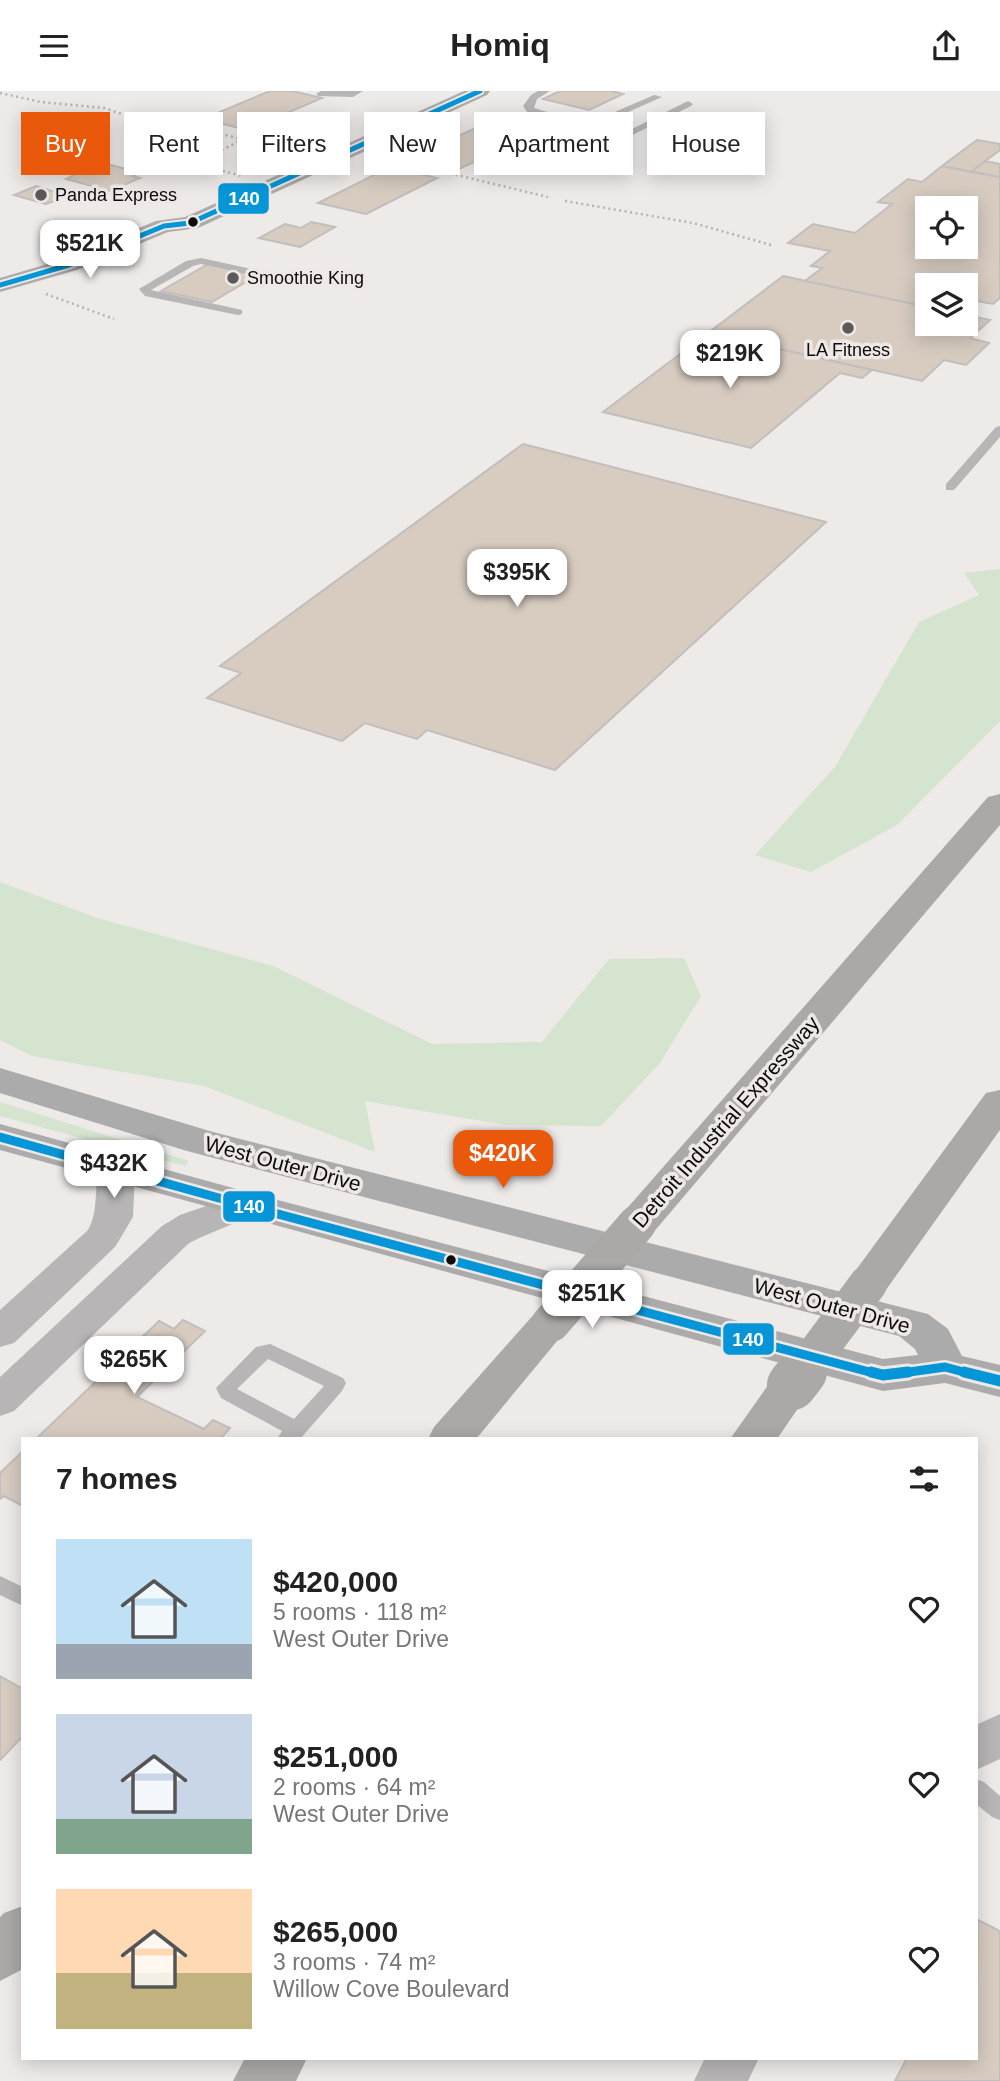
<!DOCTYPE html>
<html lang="en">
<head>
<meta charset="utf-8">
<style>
	:root { --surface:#fff; --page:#f2f2f2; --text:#222; --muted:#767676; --accent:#ea580c }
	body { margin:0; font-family:Helvetica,sans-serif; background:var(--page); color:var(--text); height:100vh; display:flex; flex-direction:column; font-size:26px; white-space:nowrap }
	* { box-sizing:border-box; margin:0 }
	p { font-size:23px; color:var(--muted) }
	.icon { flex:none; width:38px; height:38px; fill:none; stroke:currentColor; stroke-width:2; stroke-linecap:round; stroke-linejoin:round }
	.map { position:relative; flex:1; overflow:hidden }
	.panel { position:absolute; left:21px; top:1346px; width:957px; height:623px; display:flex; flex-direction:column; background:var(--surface); border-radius:0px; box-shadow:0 4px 18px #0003 }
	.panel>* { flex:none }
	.hud { position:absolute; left:21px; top:21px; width:959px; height:63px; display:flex; gap:14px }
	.controls { position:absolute; left:915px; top:105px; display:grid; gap:14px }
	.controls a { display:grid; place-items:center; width:63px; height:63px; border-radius:0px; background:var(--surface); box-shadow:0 4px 18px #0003; font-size:35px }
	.price { position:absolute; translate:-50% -60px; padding:0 16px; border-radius:14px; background:#fff; color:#222; font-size:23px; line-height:46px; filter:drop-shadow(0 2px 4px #0008) }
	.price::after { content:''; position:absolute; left:50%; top:42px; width:21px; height:16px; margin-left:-10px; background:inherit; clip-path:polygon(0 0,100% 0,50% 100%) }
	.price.active { background:var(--accent); color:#fff }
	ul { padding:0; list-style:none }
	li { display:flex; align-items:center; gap:21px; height:175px; padding:0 35px }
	li span { display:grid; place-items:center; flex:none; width:196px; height:140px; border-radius:0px; color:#555 }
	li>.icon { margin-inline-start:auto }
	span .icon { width:84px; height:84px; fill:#fffc; stroke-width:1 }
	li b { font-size:30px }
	h2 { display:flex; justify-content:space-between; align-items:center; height:84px; padding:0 35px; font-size:30px }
	.chip { padding:0 24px; border-radius:0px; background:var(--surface); box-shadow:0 4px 18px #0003; font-size:24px; line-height:63px }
	.chip.active { background:var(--accent); color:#fff }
	header { display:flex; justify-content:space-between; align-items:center; height:91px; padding:0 35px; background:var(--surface); font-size:32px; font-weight:800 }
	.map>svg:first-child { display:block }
	.green { fill:#d4e4cf }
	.building { fill:#d8ccc1; stroke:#c0bfbd; stroke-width:2; fill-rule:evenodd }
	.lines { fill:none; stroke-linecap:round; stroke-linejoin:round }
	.path { stroke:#b5b4b3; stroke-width:2.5; stroke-dasharray:2 3.5; stroke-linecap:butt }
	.lane { fill:#b7b5b5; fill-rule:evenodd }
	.street { fill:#b7b5b5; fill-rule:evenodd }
	.secondary { fill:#acabab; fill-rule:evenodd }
	.highway { fill:#aba9a8; fill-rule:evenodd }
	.highway-bridge-far1 { stroke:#aba9a8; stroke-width:38 }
	.highway-bridge { stroke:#aba9a8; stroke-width:50 }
	.bus-1-far2-casing { stroke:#eee9e7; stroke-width:9 }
	.bus-1-far1-casing { stroke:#eee9e7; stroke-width:14 }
	.bus-1-casing { stroke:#eee9e7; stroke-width:17 }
	.bus-1-far2 { stroke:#0696d7; stroke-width:5 }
	.bus-1-far1 { stroke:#0696d7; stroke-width:9 }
	.bus-1 { stroke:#0696d7; stroke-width:11 }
	.poi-dot { fill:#5b5a58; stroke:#eee9e7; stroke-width:2.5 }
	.bus-dot { fill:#0d0c0b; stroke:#eee9e7; stroke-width:2.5 }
	.labels { text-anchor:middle; stroke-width:7; stroke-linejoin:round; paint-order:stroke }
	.far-poi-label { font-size:18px; fill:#0d0c0b; stroke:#eee9e7; text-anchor:start }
	.street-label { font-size:21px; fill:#0d0c0b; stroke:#eee9e7 }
	.line-badge { stroke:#eee9e7; stroke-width:2.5 }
	.badge-label { font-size:19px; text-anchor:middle; font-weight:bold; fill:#fff }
</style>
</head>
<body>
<header><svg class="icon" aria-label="menu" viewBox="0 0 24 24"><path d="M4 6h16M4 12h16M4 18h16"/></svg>Homiq<svg class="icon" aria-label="share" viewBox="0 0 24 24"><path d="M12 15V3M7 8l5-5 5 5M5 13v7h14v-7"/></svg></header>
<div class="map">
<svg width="1000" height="1990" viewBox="0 0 1000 1990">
	<rect width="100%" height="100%" fill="#edeae8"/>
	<!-- green -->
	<path class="green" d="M 1000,478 L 1000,630 L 897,734 L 811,781 L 755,764 L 835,676 L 919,531 L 979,504 L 964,482 Z
		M 0,791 L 97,827 L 273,875 L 432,953 L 542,951 L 609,868 L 684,867 L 701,905 L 660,972 L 601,1035 L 505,1034 L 365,1010 L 375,1061 L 204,995 L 32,965 L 0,949 Z
		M 0,1011 L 189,1070 L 185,1075 L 0,1025 Z"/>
	<!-- building -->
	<path class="building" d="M 270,0 L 292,0 L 322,7 L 247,39 L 203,28 Z
		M 560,0 L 611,0 L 623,3 L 589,19 L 543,8 Z
		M 480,35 L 527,46 L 457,79 L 410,67 Z
		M 180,40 L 220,51 L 184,66 L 144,55 Z
		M 977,49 L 1000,53 L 1000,59 L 971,81 L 942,75 Z
		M 985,70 L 1000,73 L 1000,86 L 971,81 Z
		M 104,72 L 140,82 L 132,85 L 140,87 L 110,100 L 66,88 L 76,83 L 71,82 Z
		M 942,75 L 1000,86 L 1000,207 L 993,213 L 966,208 L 966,194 L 928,194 L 928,206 L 918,214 L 805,190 L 822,177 L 811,175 L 830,160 L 788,152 L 813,133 L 855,142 L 892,113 L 878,111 L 908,88 L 922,91 ZM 928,117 L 966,117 L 966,156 L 928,156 Z
		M 390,76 L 437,87 L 366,123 L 318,112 Z
		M 36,95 L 68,105 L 46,113 L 14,104 Z
		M 311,131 L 335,136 L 300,156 L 259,147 L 285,133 L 301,137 Z
		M 208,173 L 258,184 L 212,211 L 161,200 Z
		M 783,185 L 928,216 L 928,233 L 966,233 L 966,224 L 990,229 L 970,247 L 989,252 L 966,274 L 944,269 L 922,290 L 708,242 Z
		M 708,242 L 872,279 L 862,287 L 840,282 L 751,357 L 603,321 Z
		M 523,353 L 826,431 L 555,679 L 427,639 L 417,648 L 365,632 L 342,650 L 207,607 L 241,582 L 220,575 Z
		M 183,1229 L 205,1240 L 137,1306 L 204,1338 L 213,1329 L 230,1337 L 221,1347 L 223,1348 L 36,1348 L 159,1230 L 174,1238 Z
		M 23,1360 L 23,1415 L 4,1405 L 0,1408 L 0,1382 Z
		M 0,1585 L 23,1598 L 23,1645 L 0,1669 Z
		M 978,1829 L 1000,1840 L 1000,1990 L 895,1990 L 907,1967 L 976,1967 Z"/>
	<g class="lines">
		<!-- path -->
		<path class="path" d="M 0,2 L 41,11 L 104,17 L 169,39
			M 183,33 L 237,47 L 239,50 L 236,52 L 195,72 L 241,85
			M 386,67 L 548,106
			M 565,110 L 693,132 L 771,154
			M 46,203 L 114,228"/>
		<!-- lane -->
		<path class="lane" d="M 321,0 L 363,0 L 353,6 L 318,5 L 316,3 Z
			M 538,0 L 550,0 L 537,8 L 534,17 L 587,33 L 654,4 L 662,6 L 556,53 L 553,52 L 553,48 L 579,36 L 527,21 L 523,15 L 531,4 Z
			M 688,10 L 693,13 L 691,15 L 598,61 L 590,59 Z
			M 201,167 L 293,187 L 298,190 L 293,193 L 201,173 L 193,175 L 151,199 L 242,219 L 242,223 L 238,224 L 145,205 L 139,198 L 186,170 Z
			M 1000,335 L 1000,346 L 954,399 L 946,399 L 946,393 L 996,336 Z
			M 270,1253 L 343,1287 L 346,1292 L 342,1300 L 300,1348 L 277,1348 L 282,1340 L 221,1307 L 216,1297 L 256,1256 ZM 268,1268 L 324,1295 L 294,1328 L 237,1298 Z
			M 0,1485 L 23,1496 L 23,1515 L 0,1504 Z
			M 976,1688 L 984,1691 L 1000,1705 L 1000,1729 L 992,1726 L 976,1713 Z"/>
		<!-- street -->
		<path class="street" d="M 117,1066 L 130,1070 L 135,1078 L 133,1126 L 115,1156 L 14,1252 L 0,1256 L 0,1219 L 88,1139 C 101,1117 91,1090 104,1070 Z
			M 244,1102 L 257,1105 L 263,1114 C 253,1129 207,1141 188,1153 L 14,1320 L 0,1325 L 0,1286 L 162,1135 L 180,1124 Z
			M 1000,1623 L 1000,1668 L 976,1679 L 976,1634 Z
			M 705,1967 L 759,1967 L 748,1990 L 694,1990 Z"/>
		<!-- secondary -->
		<path class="secondary" d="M 464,0 L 490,0 L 487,4 L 198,137 L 168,141 L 77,179 L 0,201 L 0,187 L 61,169 L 156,130 L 185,126 Z
			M 0,977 L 213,1041 L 928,1223 L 948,1238 L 962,1265 L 1000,1274 L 1000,1306 L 945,1292 L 883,1300 L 0,1059 L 0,1033 L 244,1100 L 883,1268 L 918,1264 L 915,1258 L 899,1245 L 187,1060 L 0,1002 Z"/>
		<!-- highway -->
		<path class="highway" d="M 1000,703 L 1000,734 L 652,1143 L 637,1147 L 622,1143 L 616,1133 L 622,1123 L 988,706 Z
			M 1000,999 L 1000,1039 L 883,1203 L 868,1208 L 853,1203 L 847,1193 L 853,1183 L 986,1002 Z
			M 551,1217 L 566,1221 L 572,1232 L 476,1348 L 428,1348 L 434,1336 L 536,1221 Z
			M 792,1278 L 808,1283 L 814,1294 L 777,1348 L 730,1348 L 776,1283 Z
			M 23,1815 L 23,1878 L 0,1890 L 0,1826 L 4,1822 Z
			M 245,1967 L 307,1967 L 296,1990 L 233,1990 Z"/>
		<!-- highway-bridge-far1 -->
		<path class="highway-bridge-far1" d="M 551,1232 L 637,1133
			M 801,1283 L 868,1193"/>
		<!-- highway-bridge -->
		<path class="highway-bridge" d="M 792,1294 L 802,1281"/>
		<defs>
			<path id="bus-1-far2" d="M 0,194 L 69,174 L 164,135 L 190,132 L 480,0"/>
			<path id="bus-1-far1" d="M 0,1046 L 244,1114 L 877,1283
				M 895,1283 L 945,1276 L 971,1283"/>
			<path id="bus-1" d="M 871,1281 L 883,1284 L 908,1281
				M 964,1281 L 1000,1290"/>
		</defs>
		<!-- bus-1-far2 casing -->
		<use href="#bus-1-far2" class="bus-1-far2-casing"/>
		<!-- bus-1-far1 casing -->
		<use href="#bus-1-far1" class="bus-1-far1-casing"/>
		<!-- bus-1 casing -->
		<use href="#bus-1" class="bus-1-casing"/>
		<!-- bus-1-far2 -->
		<use href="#bus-1-far2" class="bus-1-far2"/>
		<!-- bus-1-far1 -->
		<use href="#bus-1-far1" class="bus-1-far1"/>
		<!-- bus-1 -->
		<use href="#bus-1" class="bus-1"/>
	</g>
	<!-- markers -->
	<g class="poi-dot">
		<circle cx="41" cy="104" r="7"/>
		<circle cx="233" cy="187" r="7"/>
		<circle cx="848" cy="237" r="7"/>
	</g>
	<g class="bus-dot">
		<circle cx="193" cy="131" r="6"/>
		<circle cx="451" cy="1169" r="6"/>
	</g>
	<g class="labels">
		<!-- far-poi labels -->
		<g class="far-poi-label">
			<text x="55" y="110">Panda Express</text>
			<text x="247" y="193">Smoothie King</text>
			<text x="848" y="265" text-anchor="middle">LA Fitness</text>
		</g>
		<!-- street labels -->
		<g class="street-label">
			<text transform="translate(726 1031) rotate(-49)" y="7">Detroit Industrial Expressway</text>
			<text transform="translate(283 1073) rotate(15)" y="7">West Outer Drive</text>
			<text transform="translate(832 1215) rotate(15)" y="7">West Outer Drive</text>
		</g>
	</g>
	<g class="line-badge">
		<rect x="217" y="91" width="53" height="33" rx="7" fill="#0696d7"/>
		<rect x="222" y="1099" width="54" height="33" rx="7" fill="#0696d7"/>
		<rect x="722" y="1231" width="53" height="34" rx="7" fill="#0696d7"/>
	</g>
	<g class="badge-label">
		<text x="244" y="114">140</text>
		<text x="249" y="1122">140</text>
		<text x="748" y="1255">140</text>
	</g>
</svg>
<div class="controls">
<a><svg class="icon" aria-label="locate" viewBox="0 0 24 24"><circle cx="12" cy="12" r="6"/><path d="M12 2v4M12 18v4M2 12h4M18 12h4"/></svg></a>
<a><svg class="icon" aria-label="layers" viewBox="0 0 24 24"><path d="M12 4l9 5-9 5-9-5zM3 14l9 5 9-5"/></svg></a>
</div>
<b class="price" style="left:90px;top:189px">$521K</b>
<b class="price" style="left:730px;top:299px">$219K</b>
<b class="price" style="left:517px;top:518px">$395K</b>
<b class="price active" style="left:503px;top:1099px">$420K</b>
<b class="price" style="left:114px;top:1109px">$432K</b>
<b class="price" style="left:592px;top:1239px">$251K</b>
<b class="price" style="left:134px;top:1305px">$265K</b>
<div class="hud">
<a class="chip active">Buy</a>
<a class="chip">Rent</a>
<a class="chip">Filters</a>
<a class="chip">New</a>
<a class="chip">Apartment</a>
<a class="chip">House</a>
</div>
<section class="panel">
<h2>7 homes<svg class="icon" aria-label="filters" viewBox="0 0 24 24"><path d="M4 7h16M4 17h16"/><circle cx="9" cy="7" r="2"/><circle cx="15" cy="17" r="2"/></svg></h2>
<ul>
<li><span style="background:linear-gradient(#bfe0f5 75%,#9aa5b1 0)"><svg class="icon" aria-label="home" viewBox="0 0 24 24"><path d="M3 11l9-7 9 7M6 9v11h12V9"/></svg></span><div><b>$420,000</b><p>5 rooms · 118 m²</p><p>West Outer Drive</p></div><svg class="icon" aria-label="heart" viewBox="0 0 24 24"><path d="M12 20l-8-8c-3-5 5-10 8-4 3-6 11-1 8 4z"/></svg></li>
<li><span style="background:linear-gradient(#c9d6e8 75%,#7fa58c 0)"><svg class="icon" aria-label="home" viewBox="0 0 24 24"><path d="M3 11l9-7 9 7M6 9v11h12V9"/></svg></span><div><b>$251,000</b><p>2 rooms · 64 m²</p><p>West Outer Drive</p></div><svg class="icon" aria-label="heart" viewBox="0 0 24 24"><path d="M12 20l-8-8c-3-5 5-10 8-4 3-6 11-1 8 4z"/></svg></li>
<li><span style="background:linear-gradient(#ffd9b3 60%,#c2b280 0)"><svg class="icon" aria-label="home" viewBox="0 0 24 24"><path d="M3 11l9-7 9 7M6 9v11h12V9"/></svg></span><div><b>$265,000</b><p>3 rooms · 74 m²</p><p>Willow Cove Boulevard</p></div><svg class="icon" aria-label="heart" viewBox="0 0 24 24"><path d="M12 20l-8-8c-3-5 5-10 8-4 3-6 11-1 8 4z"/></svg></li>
</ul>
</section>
</div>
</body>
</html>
